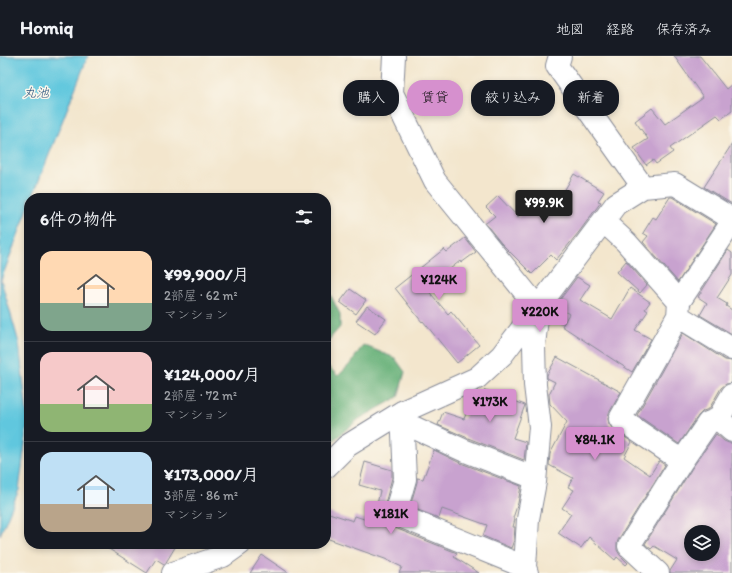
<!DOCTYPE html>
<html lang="ja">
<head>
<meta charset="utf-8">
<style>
	:root { --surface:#171b24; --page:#20242c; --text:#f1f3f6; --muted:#9ea1a6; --line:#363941; --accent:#d690ce }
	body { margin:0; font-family:Itim,"Klee One",sans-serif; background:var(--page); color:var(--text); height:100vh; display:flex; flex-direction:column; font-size:15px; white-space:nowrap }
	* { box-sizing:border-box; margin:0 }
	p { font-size:13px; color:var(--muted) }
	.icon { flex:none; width:22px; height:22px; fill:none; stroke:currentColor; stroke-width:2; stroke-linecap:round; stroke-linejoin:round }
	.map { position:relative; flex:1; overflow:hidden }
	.side { position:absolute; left:24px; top:137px; width:307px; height:356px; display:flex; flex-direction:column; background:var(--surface); border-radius:16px; box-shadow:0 2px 6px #0003 }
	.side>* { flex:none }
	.top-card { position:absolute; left:343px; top:24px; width:329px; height:36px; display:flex; gap:8px }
	.buttons { position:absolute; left:684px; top:469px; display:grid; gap:8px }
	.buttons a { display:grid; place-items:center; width:36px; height:36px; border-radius:50%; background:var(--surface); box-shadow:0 2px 6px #0003; font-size:20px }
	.price { position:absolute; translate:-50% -34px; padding:0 9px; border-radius:4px; background:var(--accent); color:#111; font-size:13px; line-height:26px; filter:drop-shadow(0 1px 2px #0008) }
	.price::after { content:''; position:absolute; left:50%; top:24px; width:12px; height:9px; margin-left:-6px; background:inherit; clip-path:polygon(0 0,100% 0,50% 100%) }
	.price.on { background:#222; color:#fff }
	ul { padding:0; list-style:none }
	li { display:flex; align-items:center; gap:12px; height:100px; padding:0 16px }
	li+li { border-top:1px solid var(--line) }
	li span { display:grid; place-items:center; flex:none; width:112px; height:80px; border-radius:12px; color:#555 }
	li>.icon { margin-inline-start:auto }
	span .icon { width:48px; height:48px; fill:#fffc; stroke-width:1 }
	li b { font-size:17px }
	h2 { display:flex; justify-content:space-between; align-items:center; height:48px; padding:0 16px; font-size:17px }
	.chip { padding:0 14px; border-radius:16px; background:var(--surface); box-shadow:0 2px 6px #0003; font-size:14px; line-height:36px }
	.chip.on { background:var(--accent); color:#111 }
	header { display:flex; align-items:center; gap:24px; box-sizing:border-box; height:56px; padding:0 20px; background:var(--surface); border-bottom:1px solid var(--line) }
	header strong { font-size:19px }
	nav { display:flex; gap:22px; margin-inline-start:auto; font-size:14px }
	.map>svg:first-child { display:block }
	.forest { fill:#66b078; stroke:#40706b }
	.water { fill:#61c7de; stroke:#3e7b9e }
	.building { fill:#c8a2cf; fill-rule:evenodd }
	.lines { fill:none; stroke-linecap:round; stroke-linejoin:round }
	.minor-casing { stroke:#878a96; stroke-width:24 }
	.minor { stroke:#fff; stroke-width:22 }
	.labels { text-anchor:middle; stroke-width:3; stroke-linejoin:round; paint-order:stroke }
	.water-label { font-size:13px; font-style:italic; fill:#2c557e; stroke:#fbf7ec }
</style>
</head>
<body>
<header>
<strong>Homiq</strong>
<nav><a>地図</a><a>経路</a><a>保存済み</a></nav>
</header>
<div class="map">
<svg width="732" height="517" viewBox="0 0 732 517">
	<rect width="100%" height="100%" fill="#fbf7ec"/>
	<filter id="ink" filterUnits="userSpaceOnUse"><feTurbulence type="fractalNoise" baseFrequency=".025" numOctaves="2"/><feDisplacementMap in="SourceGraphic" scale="8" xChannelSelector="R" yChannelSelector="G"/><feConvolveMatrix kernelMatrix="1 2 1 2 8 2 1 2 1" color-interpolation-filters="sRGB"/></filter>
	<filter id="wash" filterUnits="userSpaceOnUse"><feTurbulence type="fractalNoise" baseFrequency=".012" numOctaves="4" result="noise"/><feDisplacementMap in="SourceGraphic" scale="16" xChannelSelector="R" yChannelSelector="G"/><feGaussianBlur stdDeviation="0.9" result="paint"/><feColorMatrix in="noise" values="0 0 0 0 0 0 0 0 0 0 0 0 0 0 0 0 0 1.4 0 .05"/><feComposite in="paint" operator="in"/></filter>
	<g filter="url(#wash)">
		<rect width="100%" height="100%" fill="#f3e6cd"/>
		<!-- forest -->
		<path class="forest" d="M 326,238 L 330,238 L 340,258 L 340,271 L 327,286 L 326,290 Z
			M 363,289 L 395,302 L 405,316 L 398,341 L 359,363 L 330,387 L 326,392 L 326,308 L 338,320 L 351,307 Z"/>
		<!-- water -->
		<path class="water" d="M 0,0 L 88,0 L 32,142 L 29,142 L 29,150 L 1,224 L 19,287 L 28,366 L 19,434 L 0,479 Z"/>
		<g id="blocks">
			<!-- building -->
			<path class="building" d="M 674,0 L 700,0 L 726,33 L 732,28 L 732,55 L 721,63 L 717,59 L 670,92 L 673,96 L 656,108 L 653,104 L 646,109 L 634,92 L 648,83 L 635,65 L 652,52 L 665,68 L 703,41 Z
				M 732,88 L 732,148 L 704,131 Z
				M 574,118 L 604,136 L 598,145 L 601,146 L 579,176 L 556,204 L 551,199 L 532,218 L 501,187 L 485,167 L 486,167 L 495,160 L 486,151 L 498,140 L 518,161 L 531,144 L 550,159 Z
				M 670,141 L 672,141 L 716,168 L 678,226 L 643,186 L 648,180 L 643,177 L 653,161 L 656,163 Z
				M 465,182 L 476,196 L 461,207 L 460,205 L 426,232 L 448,258 L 451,255 L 479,289 L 457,307 L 423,265 L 422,266 L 395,232 L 444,193 L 447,196 Z
				M 728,194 L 732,197 L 732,219 L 717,242 L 727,248 L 726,250 L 732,254 L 732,278 L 700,259 L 707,247 L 698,241 Z
				M 626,205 L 647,229 L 640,237 L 617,216 Z
				M 577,221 L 590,229 L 580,244 L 612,263 L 630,232 L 650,246 L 645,253 L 648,255 L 635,274 L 651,283 L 632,316 L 562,270 L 569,258 L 556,249 Z
				M 350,233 L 366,244 L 356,258 L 340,246 Z
				M 367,250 L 386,263 L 375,278 L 356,265 Z
				M 683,277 L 725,304 L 732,305 L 732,327 L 726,328 L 721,332 L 709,353 L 703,355 L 698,360 L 679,388 L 637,359 Z
				M 557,301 L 621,336 L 609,357 L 608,363 L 609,368 L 613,373 L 632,386 L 624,401 L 650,419 L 659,405 L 665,409 L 618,484 L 617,488 L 617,494 L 620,499 L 628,507 L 626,509 L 617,501 L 615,504 L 589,481 L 581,492 L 558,477 L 571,458 L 562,452 L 574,434 L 568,431 L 573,422 L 549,409 L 550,398 L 567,366 L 550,348 L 549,338 L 555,326 L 547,322 L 547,319 Z
				M 485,334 L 525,349 L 513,382 L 526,386 L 524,404 L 468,382 L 438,369 L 443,356 L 464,363 L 474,337 L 477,336 L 483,339 Z
				M 716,378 L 724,385 L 729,387 L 732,387 L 732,517 L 670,517 L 670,515 L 677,504 L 654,490 L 651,493 L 645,488 L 692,412 ZM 691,476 L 713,476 L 713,498 L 691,498 Z
				M 434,394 L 458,406 L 521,430 L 518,447 L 513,462 L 515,463 L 513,471 L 515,471 L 514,484 L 511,492 L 483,480 L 487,469 L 442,453 L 439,462 L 410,451 L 417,426 L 417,422 L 423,423 Z
				M 365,406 L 392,414 L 392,422 L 383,455 L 383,461 L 386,466 L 390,470 L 457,497 L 454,501 L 479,517 L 399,517 L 402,511 L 385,503 L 326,482 L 326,456 L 353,465 L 355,460 L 373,466 L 380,435 L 359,429 Z
				M 101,488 L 177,488 L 165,508 L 164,508 L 156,503 L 147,517 Z
				M 262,499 L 289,517 L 250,517 Z"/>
		</g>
	</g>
	<g filter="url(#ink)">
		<use href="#blocks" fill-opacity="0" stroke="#878a96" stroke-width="1"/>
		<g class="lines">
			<defs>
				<path id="minor" d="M 394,0 L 392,37 L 435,125 L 538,252 L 534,290 L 535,329 L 540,371 L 535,426 L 528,463 L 525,511
					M 560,0 L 557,10 L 643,131
					M 603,165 L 626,186 L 679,246
					M 678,260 L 732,293
					M 732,339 L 718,363 L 732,375
					M 402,356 L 405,423 L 395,458 L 525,511 L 527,517
					M 402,366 L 463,394 L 535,422
					M 682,405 L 620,363 L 678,260 L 679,246 L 732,166
					M 326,411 L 347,390 L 402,356 L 477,322 L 502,299 L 616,148 L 643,131 L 675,128 L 732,163
					M 173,517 L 223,500 L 240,488
					M 658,517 L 629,490 L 682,405 L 708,367 L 718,363"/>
			</defs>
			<!-- minor casing -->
			<use href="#minor" class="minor-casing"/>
			<!-- minor -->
			<use href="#minor" class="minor"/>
		</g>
	</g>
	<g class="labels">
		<!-- water labels -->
		<g class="water-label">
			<text x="36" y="41">丸池</text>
		</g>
	</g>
</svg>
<div class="buttons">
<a><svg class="icon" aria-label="layers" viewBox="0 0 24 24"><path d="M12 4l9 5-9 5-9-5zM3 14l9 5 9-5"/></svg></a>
</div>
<b class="price on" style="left:544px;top:168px">¥99.9K</b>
<b class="price" style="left:439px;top:245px">¥124K</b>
<b class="price" style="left:540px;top:277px">¥220K</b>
<b class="price" style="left:490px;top:367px">¥173K</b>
<b class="price" style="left:595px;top:405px">¥84.1K</b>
<b class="price" style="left:391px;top:479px">¥181K</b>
<div class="top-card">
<a class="chip">購入</a>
<a class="chip on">賃貸</a>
<a class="chip">絞り込み</a>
<a class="chip">新着</a>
</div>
<section class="side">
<h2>6件の物件<svg class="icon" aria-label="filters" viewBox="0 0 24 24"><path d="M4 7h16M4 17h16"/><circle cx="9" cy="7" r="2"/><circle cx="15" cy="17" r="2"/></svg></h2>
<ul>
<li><span style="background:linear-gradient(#ffd9b3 65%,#7fa58c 0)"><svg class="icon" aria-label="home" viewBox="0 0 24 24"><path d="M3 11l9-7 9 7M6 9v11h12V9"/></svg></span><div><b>¥99,900/月</b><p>2部屋 · 62 m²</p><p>マンション</p></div></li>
<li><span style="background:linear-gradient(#f6c9c9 65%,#8fb573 0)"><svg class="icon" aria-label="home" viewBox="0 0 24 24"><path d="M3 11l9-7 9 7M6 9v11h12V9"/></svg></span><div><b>¥124,000/月</b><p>2部屋 · 72 m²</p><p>マンション</p></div></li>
<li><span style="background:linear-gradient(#bfe0f5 65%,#b9a48a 0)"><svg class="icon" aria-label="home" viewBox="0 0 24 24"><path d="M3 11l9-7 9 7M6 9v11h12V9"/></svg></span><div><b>¥173,000/月</b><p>3部屋 · 86 m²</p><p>マンション</p></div></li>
</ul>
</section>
</div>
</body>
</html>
